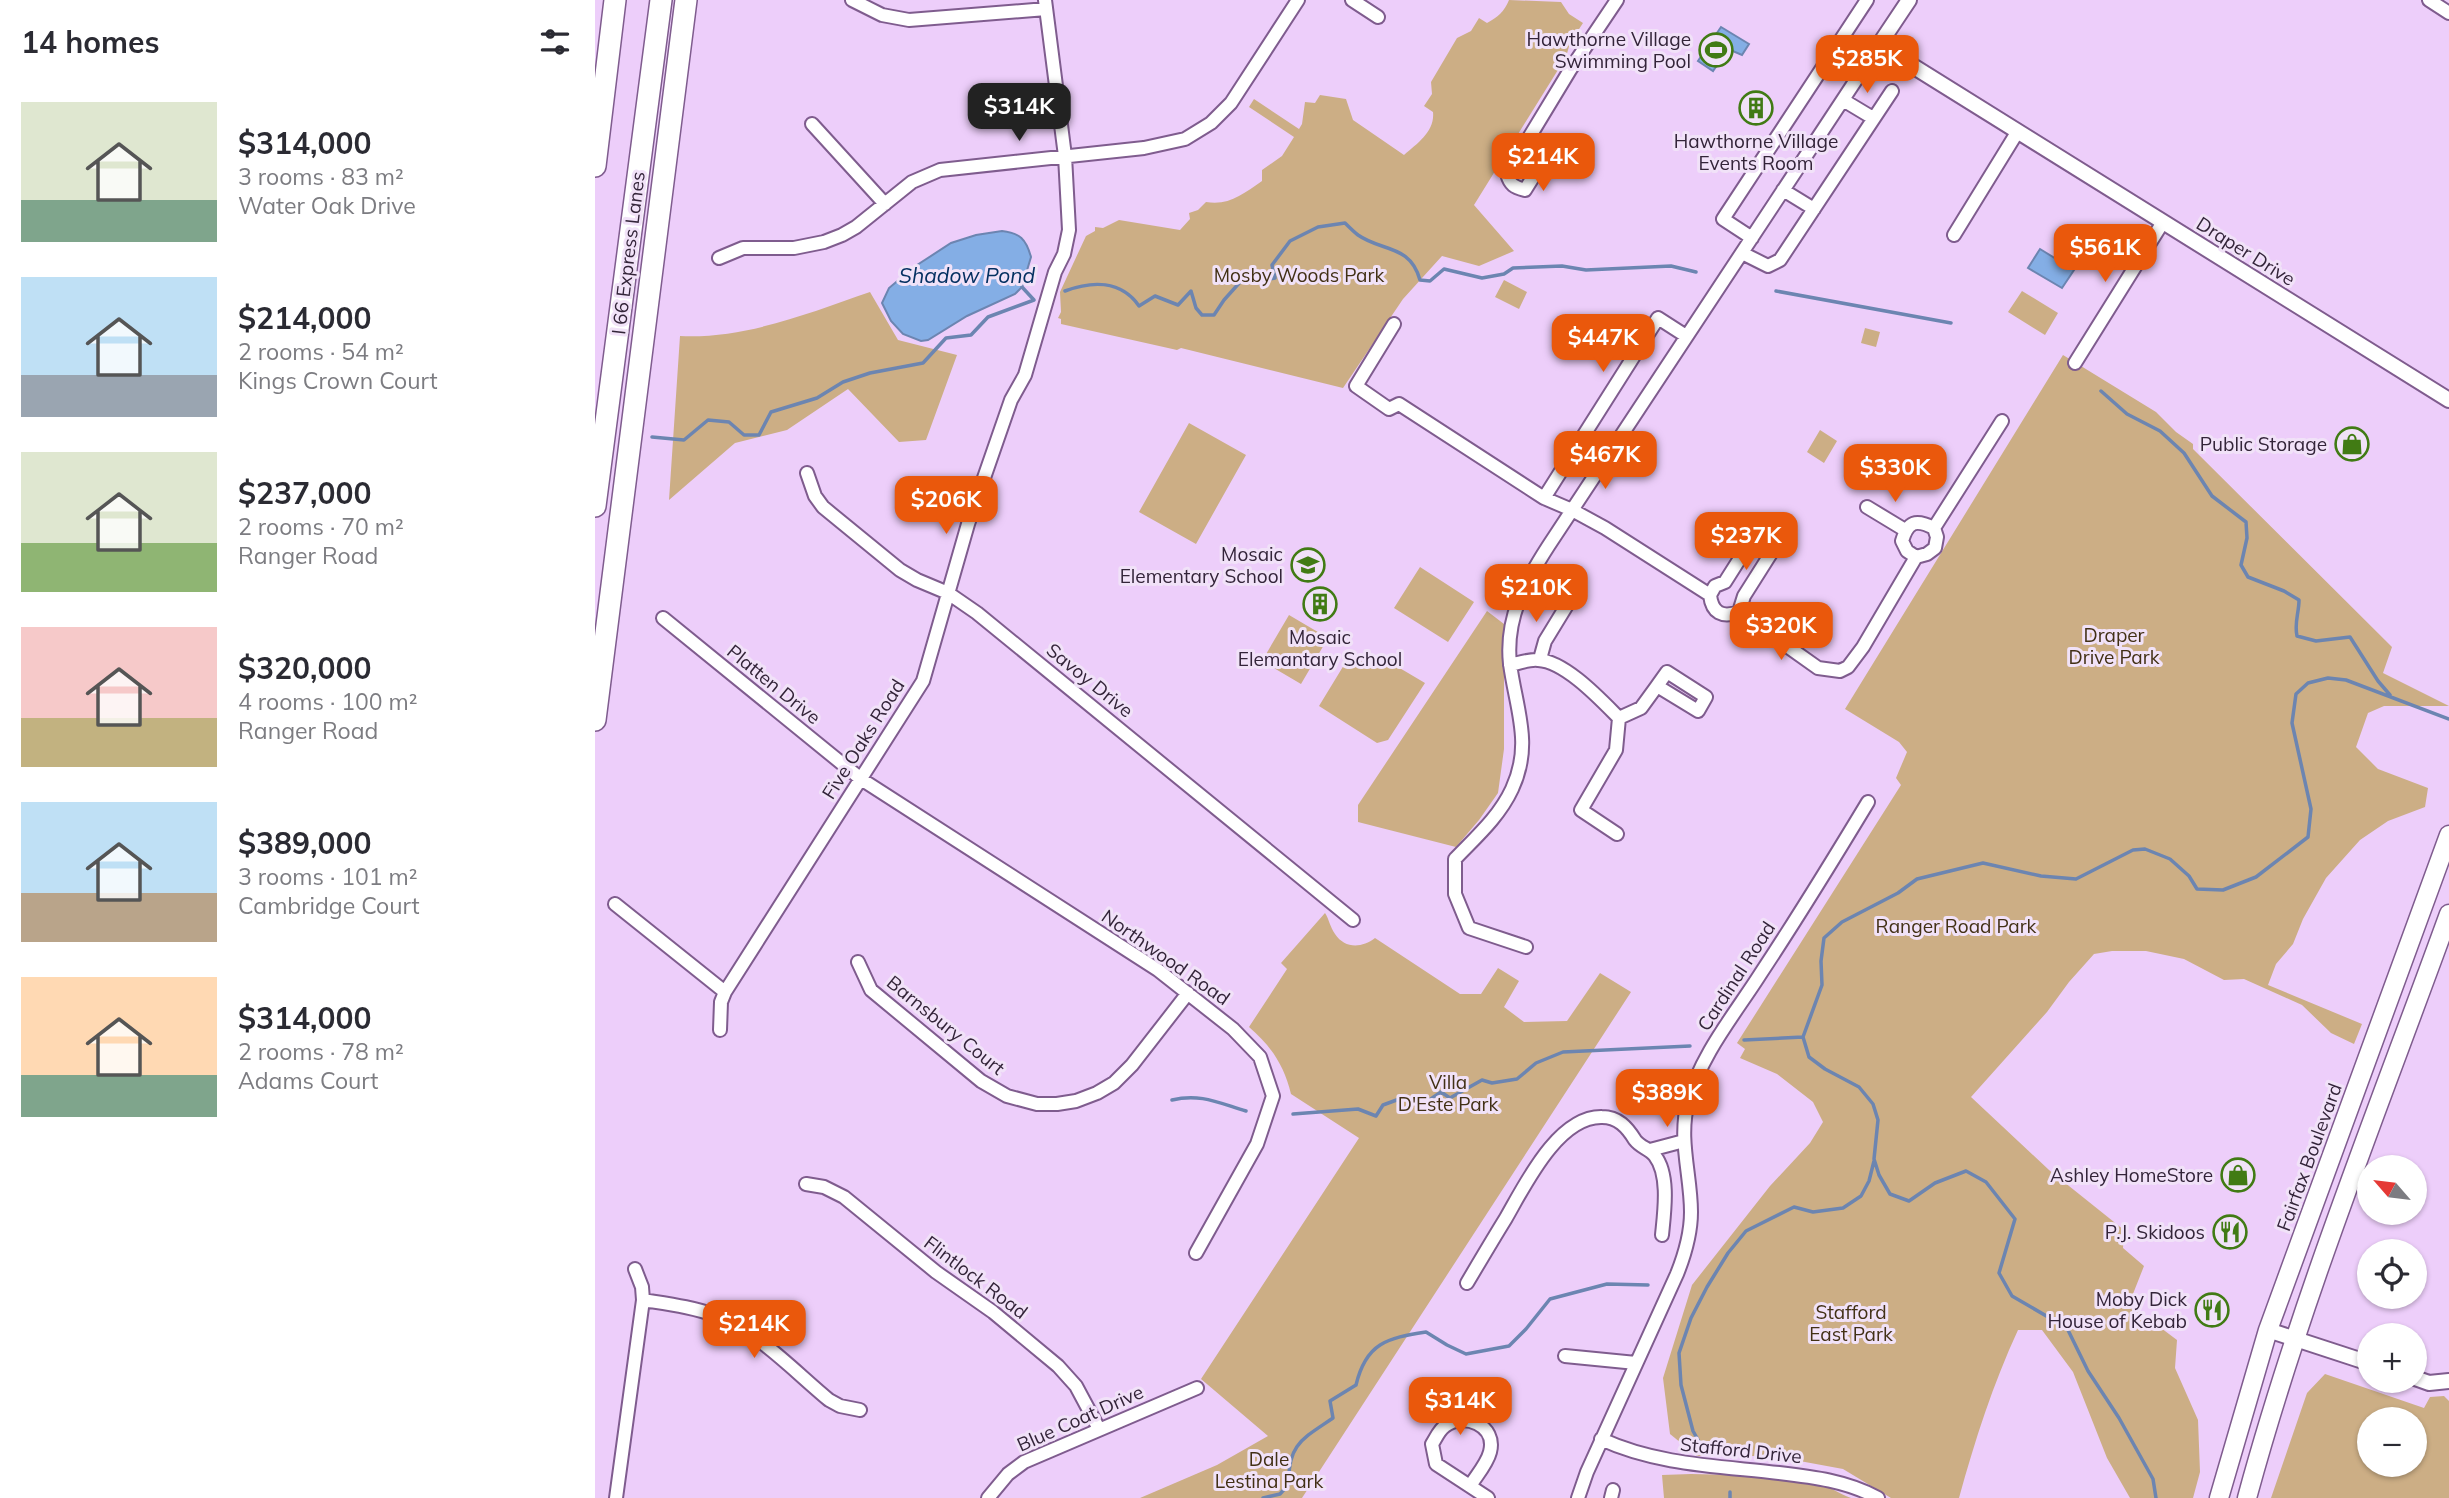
<!DOCTYPE html>
<html lang="en">
<head>
<meta charset="utf-8">
<style>
	:root { --surface:#fff; --page:#f2f2f3; --text:#2b2b33; --muted:#7c7c81; --accent:#ea580c }
	body { margin:0; font-family:Mulish,sans-serif; background:var(--page); color:var(--text); height:100vh; display:flex; flex-direction:column; font-size:26px; white-space:nowrap }
	* { box-sizing:border-box; margin:0 }
	p { font-size:23px; color:var(--muted) }
	.icon { flex:none; width:38px; height:38px; fill:none; stroke:currentColor; stroke-width:2; stroke-linecap:round; stroke-linejoin:round }
	.map { position:relative; flex:1; overflow:hidden }
	.panel { display:flex; flex-direction:column; background:var(--surface); width:595px }
	.panel>* { flex:none }
	.needle { width:46px; rotate:298deg }
	.tools { position:absolute; left:1762px; top:1155px; display:grid; gap:14px }
	.tools a { display:grid; place-items:center; width:70px; height:70px; border-radius:50%; background:var(--surface); box-shadow:0 2px 5px #0004; font-size:35px }
	.price { position:absolute; translate:-50% -60px; padding:0 16px; border-radius:14px; background:var(--accent); color:#fff; font-size:23px; line-height:46px; filter:drop-shadow(0 2px 4px #0008) }
	.price::after { content:''; position:absolute; left:50%; top:42px; width:21px; height:16px; margin-left:-10px; background:inherit; clip-path:polygon(0 0,100% 0,50% 100%) }
	.price.current { background:#222; color:#fff }
	ul { padding:0; list-style:none }
	li { display:flex; align-items:center; gap:21px; height:175px; padding:0 21px }
	li span { display:grid; place-items:center; flex:none; width:196px; height:140px; border-radius:0px; color:#555 }
	li>.icon { margin-inline-start:auto }
	span .icon { width:84px; height:84px; fill:#fffc; stroke-width:1 }
	li b { font-size:30px }
	h2 { display:flex; justify-content:space-between; align-items:center; height:84px; padding:0 21px; font-size:30px }
	main { display:flex; flex:1; min-height:0 }
	.map>svg:first-child { display:block }
	.green { fill:#ccae85; fill-rule:evenodd }
	.water { fill:#84aee5; stroke:#6c85b1; stroke-width:2 }
	.lines { fill:none; stroke-linecap:round; stroke-linejoin:round }
	.stream { stroke:#6c85b1; stroke-width:3.5 }
	.minor-casing { stroke:#7f5c8e; stroke-width:16 }
	.tertiary-casing { stroke:#7f5c8e; stroke-width:18 }
	.primary-casing { stroke:#7f5c8e; stroke-width:21 }
	.motorway-casing { stroke:#7f5c8e; stroke-width:24 }
	.minor { stroke:#fff; stroke-width:12 }
	.tertiary { stroke:#fff; stroke-width:14 }
	.primary { stroke:#fff; stroke-width:18 }
	.motorway { stroke:#fff; stroke-width:21 }
	.labels { text-anchor:middle; stroke-width:6; stroke-linejoin:round; paint-order:stroke }
	.poi-label { font-size:19px; fill:#332439; stroke:#f1e2f8; text-anchor:end }
	.street-label { font-size:19px; fill:#332439; stroke:#f1e2f8 }
	.park-label { font-size:19px; fill:#423015; stroke:#f1e2f8 }
	.water-label { font-size:21px; font-style:italic; fill:#043061; stroke:#f1e2f8 }
</style>
</head>
<body>
<main>
<section class="panel">
<h2>14 homes<svg class="icon" aria-label="filters" viewBox="0 0 24 24"><path d="M4 7h16M4 17h16"/><circle cx="9" cy="7" r="2"/><circle cx="15" cy="17" r="2"/></svg></h2>
<ul>
<li><span style="background:linear-gradient(#dfe7d0 70%,#7fa58c 0)"><svg class="icon" aria-label="home" viewBox="0 0 24 24"><path d="M3 11l9-7 9 7M6 9v11h12V9"/></svg></span><div><b>$314,000</b><p>3 rooms · 83 m²</p><p>Water Oak Drive</p></div></li>
<li><span style="background:linear-gradient(#bfe0f5 70%,#9aa5b1 0)"><svg class="icon" aria-label="home" viewBox="0 0 24 24"><path d="M3 11l9-7 9 7M6 9v11h12V9"/></svg></span><div><b>$214,000</b><p>2 rooms · 54 m²</p><p>Kings Crown Court</p></div></li>
<li><span style="background:linear-gradient(#dfe7d0 65%,#8fb573 0)"><svg class="icon" aria-label="home" viewBox="0 0 24 24"><path d="M3 11l9-7 9 7M6 9v11h12V9"/></svg></span><div><b>$237,000</b><p>2 rooms · 70 m²</p><p>Ranger Road</p></div></li>
<li><span style="background:linear-gradient(#f6c9c9 65%,#c2b280 0)"><svg class="icon" aria-label="home" viewBox="0 0 24 24"><path d="M3 11l9-7 9 7M6 9v11h12V9"/></svg></span><div><b>$320,000</b><p>4 rooms · 100 m²</p><p>Ranger Road</p></div></li>
<li><span style="background:linear-gradient(#bfe0f5 65%,#b9a48a 0)"><svg class="icon" aria-label="home" viewBox="0 0 24 24"><path d="M3 11l9-7 9 7M6 9v11h12V9"/></svg></span><div><b>$389,000</b><p>3 rooms · 101 m²</p><p>Cambridge Court</p></div></li>
<li><span style="background:linear-gradient(#ffd9b3 70%,#7fa58c 0)"><svg class="icon" aria-label="home" viewBox="0 0 24 24"><path d="M3 11l9-7 9 7M6 9v11h12V9"/></svg></span><div><b>$314,000</b><p>2 rooms · 78 m²</p><p>Adams Court</p></div></li>
</ul>
</section>
<div class="map">
<svg width="1854" height="1498" viewBox="0 0 1854 1498">
	<rect width="100%" height="100%" fill="#edcefa"/>
	<!-- green -->
	<path class="green" d="M 914,0 L 966,2 L 974,14 L 988,23 L 975,43 L 971,57 L 879,205 L 919,251 L 884,266 L 847,256 L 808,299 L 748,388 L 586,348 L 582,350 L 466,324 L 466,319 L 463,318 L 466,312 L 465,292 L 491,236 L 500,231 L 500,227 L 508,228 L 524,220 L 585,230 L 595,219 L 594,213 L 603,210 L 611,202 C 634,206 648,194 667,181 L 667,170 L 687,156 L 699,137 L 654,107 L 659,99 L 704,129 L 707,124 L 710,102 L 720,103 L 725,95 L 751,99 L 758,120 L 809,155 C 823,143 840,131 838,112 L 829,106 L 837,94 L 836,82 L 862,38 L 876,31 L 884,18 L 892,23 C 903,17 909,12 914,0 Z
		M 909,280 L 932,292 L 924,309 L 900,297 Z
		M 1427,291 L 1463,313 L 1450,335 L 1413,312 Z
		M 275,292 L 303,340 L 362,355 L 331,440 L 304,442 L 253,389 L 192,430 L 140,443 L 74,500 L 85,336 C 151,339 214,313 275,292 Z
		M 1270,328 L 1285,332 L 1281,347 L 1266,343 Z
		M 1468,355 L 1561,412 L 1581,432 L 1598,444 L 1598,449 L 1797,647 L 1788,673 L 1854,706 L 1789,706 L 1773,713 L 1761,747 L 1783,769 L 1833,788 L 1830,807 L 1793,821 L 1765,840 L 1731,878 L 1708,919 L 1698,944 L 1681,964 L 1673,985 L 1767,1024 L 1759,1044 L 1736,1033 L 1707,1005 L 1649,979 L 1629,980 L 1589,959 L 1551,951 L 1517,951 L 1499,954 L 1474,982 L 1452,1012 L 1376,1097 L 1454,1170 L 1529,1230 L 1528,1248 L 1549,1266 L 1534,1304 L 1582,1340 L 1580,1368 L 1603,1420 L 1605,1472 L 1598,1498 L 1535,1498 L 1512,1458 L 1478,1372 L 1447,1330 L 1423,1330 C 1398,1384 1380,1440 1364,1498 L 1296,1498 L 1248,1469 L 1178,1456 L 1102,1456 L 1075,1434 L 1068,1378 L 1097,1285 L 1175,1186 L 1215,1143 L 1228,1122 L 1218,1102 L 1182,1074 L 1145,1058 L 1150,1049 L 1142,1043 L 1306,785 L 1301,778 L 1312,752 L 1304,742 L 1250,709 Z
		M 594,423 L 651,455 L 601,544 L 544,512 Z
		M 1225,430 L 1242,441 L 1229,463 L 1212,452 Z
		M 825,567 L 879,602 L 853,642 L 799,608 Z
		M 892,611 L 909,624 L 909,749 L 903,793 L 884,820 L 861,847 L 763,822 L 763,805 Z
		M 694,615 L 733,638 L 706,684 L 667,661 Z
		M 786,657 L 830,683 L 793,740 L 782,743 L 724,706 L 749,665 Z
		M 730,913 C 734,919 735,927 740,934 C 750,949 767,948 780,938 L 865,994 L 886,994 L 903,968 L 924,981 L 909,1007 L 929,1022 L 972,1021 L 1005,973 L 1036,992 L 707,1498 L 545,1498 L 622,1465 L 673,1436 L 606,1379 L 764,1138 L 696,1094 C 689,1065 676,1046 654,1027 L 692,969 L 686,963 Z
		M 1730,1374 L 1829,1408 L 1835,1397 L 1849,1396 L 1854,1401 L 1854,1498 L 1676,1498 L 1712,1393 ZM 1774,1419 L 1820,1419 L 1820,1465 L 1774,1465 Z
		M 1096,1474 C 1138,1475 1181,1474 1221,1482 C 1233,1485 1244,1494 1256,1498 L 1069,1498 L 1067,1475 Z"/>
	<!-- water -->
	<path class="water" d="M 1126,27 L 1154,44 L 1147,55 L 1133,49 L 1118,71 L 1103,61 Z
		M 407,231 C 425,233 431,239 436,257 L 427,287 L 420,294 L 372,316 L 333,340 L 326,341 L 308,334 L 296,321 L 287,303 L 294,288 L 319,267 L 356,243 L 381,235 Z
		M 1445,249 L 1479,270 L 1467,288 L 1433,268 Z"/>
	<g class="lines">
		<!-- stream -->
		<path class="stream" d="M 470,291 C 497,281 526,280 544,306 L 560,296 L 583,305 L 596,291 L 601,308 L 607,315 L 619,315 L 629,300 L 646,281 L 660,282 L 680,278 L 677,265 L 695,241 L 723,227 L 750,223 C 754,227 759,232 763,235 C 787,252 815,244 825,280 L 835,281 L 849,269 L 887,278 L 909,274 L 918,268 L 967,266 L 991,270 L 1076,266 L 1101,272
			M 1181,291 L 1356,323
			M 1506,391 L 1532,414 L 1565,431 L 1589,453 L 1617,496 L 1651,522 L 1652,538 L 1646,565 L 1653,577 L 1689,591 L 1704,600 C 1704,613 1699,623 1702,636 L 1721,641 L 1755,637 L 1783,681 L 1795,695
			M 57,437 L 89,440 L 113,420 L 134,422 L 149,435 L 164,435 L 176,412 L 222,398 L 248,382 L 275,373 L 328,363 L 351,338 L 376,335 L 393,317 L 439,300 L 427,287
			M 1149,1040 L 1208,1037
			M 577,1100 C 605,1093 624,1103 651,1111
			M 698,1114 L 763,1109 L 781,1116 L 788,1105 L 807,1098 L 827,1105 L 846,1092 L 855,1098 L 887,1080 L 897,1083 L 922,1079 L 941,1063 L 968,1052 L 1095,1046
			M 1107,1447 L 1098,1431 L 1086,1385 L 1084,1353 L 1096,1318 L 1112,1287 L 1133,1253 L 1151,1231 L 1199,1207 L 1218,1212 L 1248,1208 L 1266,1196 L 1274,1181 L 1279,1161
			M 1135,1492 L 1135,1498
			M 668,1498 L 685,1494 L 694,1484 C 692,1444 709,1438 738,1418 L 735,1401 L 761,1385 C 771,1343 792,1338 831,1332 L 852,1345 L 871,1354 L 914,1346 L 931,1329 L 955,1299 L 1012,1284 L 1053,1285
			M 1561,1498 L 1558,1479 L 1524,1418 L 1493,1371 L 1472,1328 L 1417,1296 L 1404,1273 L 1420,1219 L 1391,1182 L 1371,1171 L 1340,1183 L 1314,1201 L 1295,1194 L 1284,1175 L 1279,1159 L 1283,1120 L 1278,1104 L 1264,1087 L 1230,1069 L 1214,1057 L 1208,1037 L 1227,985 L 1226,961 L 1229,938 L 1247,922 L 1303,893 L 1322,879 L 1388,863 L 1446,876 L 1481,879 L 1538,850 L 1550,849 L 1575,859 L 1594,876 L 1602,889 L 1628,890 L 1661,877 L 1713,837 L 1716,809 L 1697,723 L 1701,694 L 1713,683 L 1733,678 L 1751,680 L 1854,719"/>
		<defs>
			<path id="minor" d="M 257,0 L 287,15 L 314,20 L 451,9
				M 757,0 L 783,17
				M 1834,0 L 1854,13
				M 1248,100 L 1278,118
				M 217,124 L 290,204
				M 929,146 L 945,161 L 940,174 L 930,190 C 919,187 915,185 912,174 L 975,70 L 1022,0
				M 1188,190 L 1219,209
				M 1359,235 L 1423,131
				M 1157,238 L 1128,219 L 1272,0
				M 1147,253 L 1173,266 L 1185,260 L 1297,91
				M 124,258 L 148,248 L 199,248 L 229,242 L 247,235 L 261,227 L 317,182 L 345,170 L 549,148 L 590,139 L 616,123 L 636,103 L 703,0
				M 799,324 L 761,386 L 794,409 L 804,404 L 949,498 L 977,510 L 1010,528 L 1115,595 C 1117,613 1127,618 1144,612
				M 1480,363 L 1568,222
				M 212,473 L 220,496 L 228,507 L 305,570 L 322,580 L 353,593 L 382,613 L 758,920
				M 949,498 L 1063,318 L 1091,336
				M 1272,507 L 1310,530
				M 1321,557 L 1312,551 L 1307,541 C 1313,521 1321,519 1339,528
				M 1115,595 L 1120,586 L 1130,582 L 1168,522 C 1178,520 1182,528 1187,536 L 1149,596 L 1144,612
				M 1144,612 L 1223,668 L 1245,671 L 1253,667 L 1268,647 L 1321,557 L 1332,554 L 1340,548 L 1342,537 L 1339,528 L 1407,421
				M 68,618 L 266,779 L 563,970 L 638,1029 L 665,1057 L 678,1096 L 662,1144 L 601,1253
				M 945,659 L 950,641 L 972,605
				M 915,665 C 924,663 935,659 943,660 C 970,661 1006,700 1024,718 L 1021,750 L 986,810 L 1022,834
				M 1024,718 L 1046,708 L 1062,686 L 1103,711 L 1111,697 L 1072,672 L 1062,686
				M 20,904 L 130,992
				M 931,947 L 874,928 L 860,894 L 860,859 C 881,837 904,817 917,789 C 938,744 921,709 915,664 C 910,618 930,582 954,545 L 1284,45
				M 263,962 L 276,990 L 386,1081 L 412,1096 L 442,1104 L 462,1104 L 481,1101 L 502,1093 L 519,1083 L 537,1065 L 593,993
				M 125,1030 L 126,1002 L 130,992 L 328,681 L 373,524 L 416,400 L 430,375 L 460,272 L 469,254 L 474,230 L 470,156 L 450,0
				M 1055,1150 L 1089,1141
				M 211,1184 L 229,1187 L 249,1197 L 341,1272 L 398,1312 L 463,1366 L 481,1386 L 504,1429
				M 872,1283 C 885,1261 898,1239 911,1218 C 930,1185 963,1116 1007,1117 C 1023,1117 1032,1127 1040,1140 C 1046,1148 1054,1148 1060,1156 C 1075,1175 1069,1214 1067,1235
				M 48,1300 C 73,1304 98,1307 122,1316 C 164,1333 199,1371 234,1400 L 245,1406 L 265,1410
				M 970,1356 L 1041,1363
				M 1006,1439 C 1062,1465 1124,1466 1184,1473 C 1218,1477 1252,1481 1283,1498
				M 875,1486 C 881,1476 892,1464 895,1452 C 902,1425 869,1412 850,1426 C 844,1430 841,1438 837,1444 L 841,1464 L 893,1498
				M 21,1498 L 48,1300 L 47,1287 L 40,1269
				M 393,1498 L 413,1474 L 429,1462 L 602,1388
				M 983,1498 L 992,1472 L 1082,1274 C 1090,1254 1096,1234 1096,1212 C 1096,1175 1083,1139 1093,1102 C 1106,1054 1140,1014 1166,973 C 1203,917 1238,860 1273,802
				M 1016,1498 L 1018,1490"/>
			<path id="tertiary" d="M 1314,0 L 1284,45 L 1854,400
				M 1673,1330 L 1774,1363
				M 1820,1378 L 1834,1383 L 1854,1381"/>
			<path id="primary" d="M 1624,1498 L 1673,1330 L 1854,835
				M 1652,1498 C 1706,1299 1784,1107 1854,914"/>
			<path id="motorway" d="M 0,166 L 20,0
				M 0,506 L 66,0
				M 0,720 L 91,0"/>
		</defs>
		<!-- minor casing -->
		<use href="#minor" class="minor-casing"/>
		<!-- tertiary casing -->
		<use href="#tertiary" class="tertiary-casing"/>
		<!-- primary casing -->
		<use href="#primary" class="primary-casing"/>
		<!-- motorway casing -->
		<use href="#motorway" class="motorway-casing"/>
		<!-- minor -->
		<use href="#minor" class="minor"/>
		<!-- tertiary -->
		<use href="#tertiary" class="tertiary"/>
		<!-- primary -->
		<use href="#primary" class="primary"/>
		<!-- motorway -->
		<use href="#motorway" class="motorway"/>
	</g>
	<!-- icons -->
	<defs>
		<symbol id="stadium-ring" viewBox="-11 -11 22 22"><circle r="9.5" fill="#f1e2f8" stroke="#417b14" stroke-width="1.5"/><path d="M0-5a6.5 5 0 1 0 0 10a6.5 5 0 1 0 0-10ZM-3.5-1.8h7v3.6h-7Z" fill="#417b14"/></symbol>
		<symbol id="building-ring" viewBox="-11 -11 22 22"><circle r="9.5" fill="#f1e2f8" stroke="#417b14" stroke-width="1.5"/><path d="M-4-6H4V6H1V3H-1V6H-4ZM-2.5-4.3h1.7v1.8h-1.7ZM.8-4.3h1.7v1.8H.8ZM-2.5-1h1.7V.8h-1.7ZM.8-1h1.7V.8H.8Z" fill="#417b14"/></symbol>
		<symbol id="shop-ring" viewBox="-11 -11 22 22"><circle r="9.5" fill="#f1e2f8" stroke="#417b14" stroke-width="1.5"/><path d="M-5-2.5h2.3a2.7 3.5 0 0 1 5.4 0H5L5.5 6h-11ZM-1.5-2.5h3a1.5 2.3 0 0 0-3 0Z" fill="#417b14"/></symbol>
		<symbol id="school-ring" viewBox="-11 -11 22 22"><circle r="9.5" fill="#f1e2f8" stroke="#417b14" stroke-width="1.5"/><path d="M0-5L7-2L0 1L-7-2ZM-4 1L0 2.5L4 1V4Q0 6-4 4Z" fill="#417b14"/></symbol>
		<symbol id="restaurant-ring" viewBox="-11 -11 22 22"><circle r="9.5" fill="#f1e2f8" stroke="#417b14" stroke-width="1.5"/><path d="M-5-6h1v4h1v-4h1v4h1v-4h1v5L-1.5 .5V6h-2V.5L-5-1ZM5-6V6H3V1.5H1.5Q1.5-4 5-6Z" fill="#417b14"/></symbol>
	</defs>
	<g fill-rule="evenodd">
		<use href="#stadium-ring" x="1102" y="31" width="38" height="38"/>
		<use href="#building-ring" x="1142" y="89" width="38" height="38"/>
		<use href="#shop-ring" x="1738" y="425" width="38" height="38"/>
		<use href="#school-ring" x="694" y="546" width="38" height="38"/>
		<use href="#building-ring" x="706" y="585" width="38" height="38"/>
		<use href="#shop-ring" x="1624" y="1156" width="38" height="38"/>
		<use href="#restaurant-ring" x="1616" y="1213" width="38" height="38"/>
		<use href="#restaurant-ring" x="1598" y="1291" width="38" height="38"/>
	</g>
	<g class="labels">
		<!-- poi labels -->
		<g class="poi-label">
			<text x="1096" y="46">Hawthorne Village<tspan x="1096" dy="22">Swimming Pool</tspan></text>
			<text x="1161" y="148" text-anchor="middle">Hawthorne Village<tspan x="1161" dy="22">Events Room</tspan></text>
			<text x="1732" y="451">Public Storage</text>
			<text x="688" y="561">Mosaic<tspan x="688" dy="22">Elementary School</tspan></text>
			<text x="725" y="644" text-anchor="middle">Mosaic<tspan x="725" dy="22">Elemantary School</tspan></text>
			<text x="1618" y="1182">Ashley HomeStore</text>
			<text x="1610" y="1239">P.J. Skidoos</text>
			<text x="1592" y="1306">Moby Dick<tspan x="1592" dy="22">House of Kebab</tspan></text>
		</g>
		<!-- street labels -->
		<g class="street-label">
			<text transform="translate(1651 251) rotate(32)" y="7">Draper Drive</text>
			<text transform="translate(33 253) rotate(-83)" y="7">I 66 Express Lanes</text>
			<text transform="translate(495 680) rotate(39)" y="7">Savoy Drive</text>
			<text transform="translate(179 684) rotate(39)" y="7">Platten Drive</text>
			<text transform="translate(268 739) rotate(-58)" y="7">Five Oaks Road</text>
			<text transform="translate(571 957) rotate(35)" y="7">Northwood Road</text>
			<text transform="translate(1141 976) rotate(-57)" y="7">Cardinal Road</text>
			<text transform="translate(351 1025) rotate(39)" y="7">Barnsbury Court</text>
			<text transform="translate(1714 1157) rotate(-70)" y="7">Fairfax Boulevard</text>
			<text transform="translate(381 1277) rotate(37)" y="7">Flintlock Road</text>
			<text transform="translate(485 1418) rotate(-24)" y="7">Blue Coat Drive</text>
			<text transform="translate(1146 1450) rotate(6)" y="7">Stafford Drive</text>
		</g>
		<!-- park labels -->
		<g class="park-label">
			<text x="704" y="282">Mosby Woods Park</text>
			<text x="1519" y="642">Draper<tspan x="1519" dy="22">Drive Park</tspan></text>
			<text x="1361" y="933">Ranger Road Park</text>
			<text x="853" y="1089">Villa<tspan x="853" dy="22">D'Este Park</tspan></text>
			<text x="1256" y="1319">Stafford<tspan x="1256" dy="22">East Park</tspan></text>
			<text x="674" y="1466">Dale<tspan x="674" dy="22">Lestina Park</tspan></text>
		</g>
		<!-- water labels -->
		<g class="water-label">
			<text x="372" y="283">Shadow Pond</text>
		</g>
	</g>
</svg>
<div class="tools">
<a><svg class="needle" viewBox="-14 -14 28 28"><path d="M0-13l5 13h-10z" fill="#e53935"/><path d="M0 13l5-13h-10z" fill="#7c7c81"/></svg></a>
<a><svg class="icon" aria-label="locate" viewBox="0 0 24 24"><circle cx="12" cy="12" r="6"/><path d="M12 2v4M12 18v4M2 12h4M18 12h4"/></svg></a>
<a>+</a>
<a>−</a>
</div>
<b class="price" style="left:1272px;top:95px">$285K</b>
<b class="price current" style="left:424px;top:143px">$314K</b>
<b class="price" style="left:948px;top:193px">$214K</b>
<b class="price" style="left:1510px;top:284px">$561K</b>
<b class="price" style="left:1008px;top:374px">$447K</b>
<b class="price" style="left:1010px;top:491px">$467K</b>
<b class="price" style="left:1300px;top:504px">$330K</b>
<b class="price" style="left:351px;top:536px">$206K</b>
<b class="price" style="left:1151px;top:572px">$237K</b>
<b class="price" style="left:941px;top:624px">$210K</b>
<b class="price" style="left:1186px;top:662px">$320K</b>
<b class="price" style="left:1072px;top:1129px">$389K</b>
<b class="price" style="left:159px;top:1360px">$214K</b>
<b class="price" style="left:865px;top:1437px">$314K</b>
</div>
</main>
</body>
</html>
